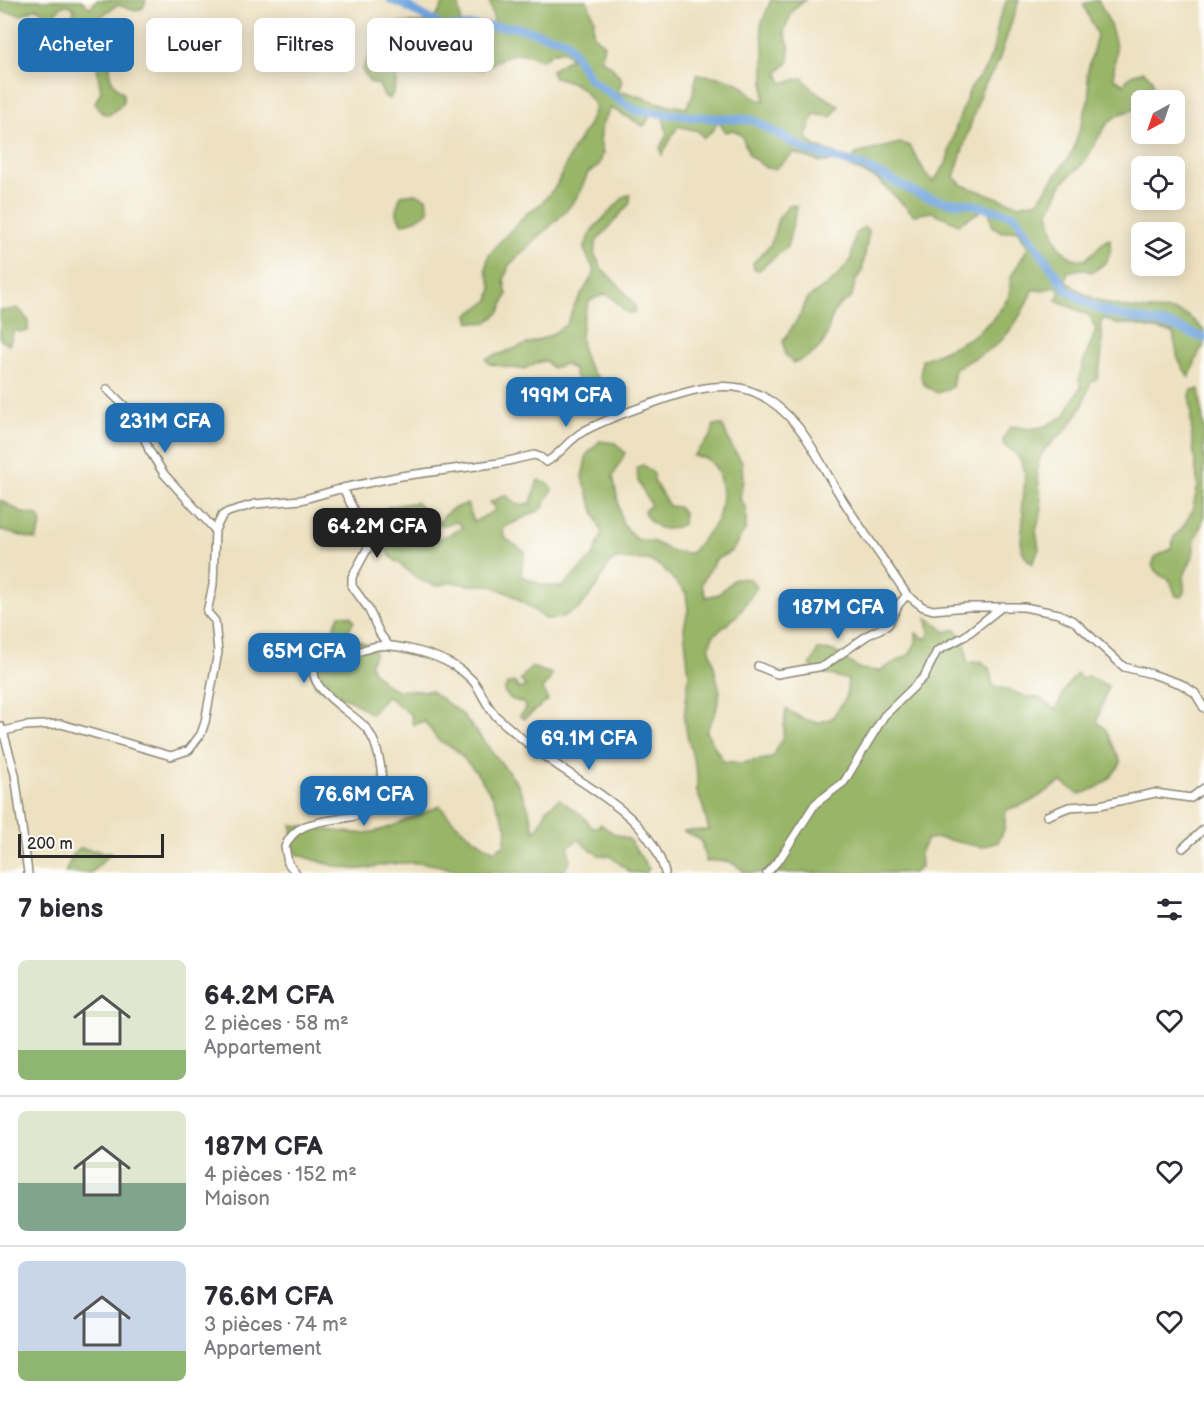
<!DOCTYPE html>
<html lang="fr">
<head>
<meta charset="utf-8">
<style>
	:root { --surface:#fff; --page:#f7f7f7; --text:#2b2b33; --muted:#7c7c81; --line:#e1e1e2; --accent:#1f6fb2 }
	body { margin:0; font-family:"Balsamiq Sans",sans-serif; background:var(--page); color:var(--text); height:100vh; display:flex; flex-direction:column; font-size:22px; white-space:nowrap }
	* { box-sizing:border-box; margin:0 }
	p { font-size:20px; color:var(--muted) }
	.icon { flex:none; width:33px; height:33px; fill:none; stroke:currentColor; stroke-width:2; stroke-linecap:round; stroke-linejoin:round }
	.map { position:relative; height:873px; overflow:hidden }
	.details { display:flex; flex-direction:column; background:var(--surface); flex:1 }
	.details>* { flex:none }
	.banner { position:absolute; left:18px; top:18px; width:600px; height:54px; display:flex; gap:12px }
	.needle { width:39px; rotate:220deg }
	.fabs { position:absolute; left:1131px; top:90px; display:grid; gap:12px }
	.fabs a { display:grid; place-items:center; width:54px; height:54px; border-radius:9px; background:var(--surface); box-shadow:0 3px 15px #0003; font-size:30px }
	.scale { position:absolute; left:18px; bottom:15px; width:146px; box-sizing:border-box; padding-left:6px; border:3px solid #2b2b2b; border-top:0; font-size:16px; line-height:21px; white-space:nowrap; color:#2b2b2b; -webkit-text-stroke:4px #fdfcf7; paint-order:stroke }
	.price { position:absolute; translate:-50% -51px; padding:0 14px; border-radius:12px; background:var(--accent); color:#fff; font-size:20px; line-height:39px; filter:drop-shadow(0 2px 3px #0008) }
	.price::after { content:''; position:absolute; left:50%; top:36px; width:18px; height:14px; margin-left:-9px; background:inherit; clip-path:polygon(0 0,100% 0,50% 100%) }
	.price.active { background:#222; color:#fff }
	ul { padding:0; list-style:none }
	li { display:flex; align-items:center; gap:18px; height:150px; padding:0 18px }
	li+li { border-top:2px solid var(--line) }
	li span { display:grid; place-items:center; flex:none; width:168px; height:120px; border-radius:9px; color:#555 }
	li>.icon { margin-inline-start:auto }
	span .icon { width:72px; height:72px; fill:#fffc; stroke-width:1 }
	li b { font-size:26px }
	h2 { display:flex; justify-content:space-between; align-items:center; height:72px; padding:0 18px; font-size:26px }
	.chip { padding:0 21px; border-radius:9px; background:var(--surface); box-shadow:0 3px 15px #0003; font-size:21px; line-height:54px }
	.chip.active { background:var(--accent); color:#fff }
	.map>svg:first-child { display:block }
	.forest { fill:#98b567; stroke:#627049; stroke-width:1.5; fill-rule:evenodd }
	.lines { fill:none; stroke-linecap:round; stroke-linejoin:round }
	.river { stroke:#72a6df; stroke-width:9 }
	.minor-casing { stroke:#8c8676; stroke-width:10 }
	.minor { stroke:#fff; stroke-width:7 }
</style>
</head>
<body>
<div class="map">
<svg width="1204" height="873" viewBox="0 0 1204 873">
	<rect width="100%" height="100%" fill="#fdfcf7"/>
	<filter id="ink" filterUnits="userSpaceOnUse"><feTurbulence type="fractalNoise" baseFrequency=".0167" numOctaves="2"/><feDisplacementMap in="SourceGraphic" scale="12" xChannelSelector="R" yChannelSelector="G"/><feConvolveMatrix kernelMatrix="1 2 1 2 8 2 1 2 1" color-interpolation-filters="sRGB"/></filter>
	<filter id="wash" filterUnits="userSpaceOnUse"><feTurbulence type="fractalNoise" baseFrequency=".008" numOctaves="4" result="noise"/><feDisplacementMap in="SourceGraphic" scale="24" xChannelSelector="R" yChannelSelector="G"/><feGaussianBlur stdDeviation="1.35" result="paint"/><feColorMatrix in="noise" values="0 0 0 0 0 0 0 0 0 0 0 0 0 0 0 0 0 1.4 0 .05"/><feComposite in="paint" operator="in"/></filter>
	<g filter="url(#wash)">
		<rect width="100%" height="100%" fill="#ede1c1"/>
		<!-- forest -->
		<path class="forest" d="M 0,0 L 81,0 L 90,8 L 97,0 L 146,0 L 143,8 L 135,11 L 118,5 C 98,14 95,32 73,17 L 74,9 L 69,5 L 61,6 L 54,15 L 43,16 L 41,10 L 36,8 L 22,15 L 0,11 Z
			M 445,0 L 458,0 L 463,45 L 476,46 L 490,36 L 494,20 L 489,0 L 587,0 L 594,19 L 593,34 L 604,45 L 601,59 L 611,66 L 622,80 L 618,94 L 626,92 L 659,103 L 686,108 L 692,97 L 697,74 C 711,76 728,77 741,85 C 751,91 750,99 764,101 L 764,52 L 761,25 L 771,0 L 806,0 C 793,5 789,19 784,31 L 789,46 L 789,61 L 778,73 L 782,83 L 803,78 L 811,88 L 839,106 L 831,117 L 814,114 L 806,137 L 815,146 L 836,154 L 837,161 L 820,162 L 794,153 L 775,169 L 766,168 L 749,155 L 742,136 L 734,130 L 725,132 L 718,120 L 714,129 L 704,138 L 698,131 L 678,126 L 662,155 L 660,148 L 667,134 L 662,112 L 650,116 L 644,126 L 611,108 L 602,124 L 600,141 L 603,154 L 599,165 L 588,173 L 579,194 L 566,211 L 509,265 L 504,280 L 507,295 L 500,312 L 486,323 L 470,322 L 468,315 L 489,300 L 492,288 L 486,270 L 488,257 L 497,245 L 527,213 L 541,204 L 556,186 L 572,151 L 589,124 L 595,107 C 584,87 575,81 553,77 L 551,70 L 571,58 L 563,50 L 552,53 L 542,60 C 514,47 508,55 483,69 L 447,62 L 430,46 L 411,38 L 399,36 L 396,23 L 429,23 L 438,14 Z
			M 1007,0 L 1019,0 L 998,63 L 982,89 L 954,177 L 962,185 L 1018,205 L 1038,201 L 1073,151 L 1090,95 L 1087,74 L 1097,35 L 1083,4 L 1098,0 C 1106,14 1115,33 1116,50 C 1116,59 1113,68 1114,78 L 1124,84 L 1131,75 L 1144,71 L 1152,79 L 1156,100 L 1142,100 L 1141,109 C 1104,112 1102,135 1085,161 C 1079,170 1068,175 1062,184 C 1055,194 1059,200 1049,209 C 1052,232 1057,260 1085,260 L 1105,241 L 1110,239 C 1112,258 1107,263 1092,272 L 1081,269 L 1067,272 L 1066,281 C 1092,303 1116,307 1149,310 C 1162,311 1174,309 1186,315 C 1192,318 1198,325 1204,330 L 1204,347 L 1200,350 L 1189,378 L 1178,359 L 1173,333 L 1131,324 L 1116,324 L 1104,318 L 1101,322 C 1104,342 1102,360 1097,379 L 1090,383 L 1083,405 L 1067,429 L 1045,449 L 1039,460 L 1037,471 L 1042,509 L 1036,531 L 1039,549 L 1032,564 C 1016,550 1022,539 1023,520 C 1024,514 1021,507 1022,501 C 1027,475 1028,459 1004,445 L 1003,439 L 1011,426 L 1031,429 L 1046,426 L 1064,416 L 1081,387 L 1079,378 L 1085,358 L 1096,330 L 1090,316 L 1056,300 L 1060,292 L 1055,287 L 1042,290 L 1033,290 C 1024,309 1013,331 996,345 C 984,354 968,361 955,369 L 952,387 L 938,393 C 919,384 920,381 922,360 C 960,344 985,336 1008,298 C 1012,291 1008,282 1012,275 C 1017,266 1023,257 1028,247 L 1018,230 L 1002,232 L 992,226 L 990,213 L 984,209 L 959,224 L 932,212 L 914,215 L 877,179 L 848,166 L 856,154 L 900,143 L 910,146 L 926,174 L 933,182 L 946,164 L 956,127 L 970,89 L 986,68 L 993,51 L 999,19 Z
			M 381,43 C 398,61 402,77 390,99 L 384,96 L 379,85 L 370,82 L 362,70 L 370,53 Z
			M 108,45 L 112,51 C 110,71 105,79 123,93 L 123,104 L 109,115 L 102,113 L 95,103 L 101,91 C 98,75 92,55 108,45 Z
			M 415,193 L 426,198 L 429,211 L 417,219 L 403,224 C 394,214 396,208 401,195 Z
			M 630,195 L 630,203 L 596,242 L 594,253 L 601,268 L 623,290 L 635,306 L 635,312 L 628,313 C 617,306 619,300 606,294 L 590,300 C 578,326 576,357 598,378 L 599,388 L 589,400 L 583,394 L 573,369 L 565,364 L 552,368 L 546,361 C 536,361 532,367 523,369 C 517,370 498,364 489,364 L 486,359 L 549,336 L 567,324 L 574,306 L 595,272 L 584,249 L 591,231 L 625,196 Z
			M 789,205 L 797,206 L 787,247 L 759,270 L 754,269 L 753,263 L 771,244 L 778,219 Z
			M 864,227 L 869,231 L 862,271 L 856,280 L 851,299 C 831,305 832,320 826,337 C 820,351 806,359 793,363 L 785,355 L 783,341 L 801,314 L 807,299 L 835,279 L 851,260 L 855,235 Z
			M 18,308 L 28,320 L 28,331 L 20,332 L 14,330 L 9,345 L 0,339 L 0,309 L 4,311 Z
			M 1199,389 L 1204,429 L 1204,518 L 1195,540 L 1193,556 L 1183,578 L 1185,592 L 1182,597 L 1176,596 L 1170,580 L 1161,576 L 1152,566 L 1155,557 L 1171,549 L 1174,537 L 1183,527 L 1192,511 L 1198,486 L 1192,438 L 1190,396 L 1192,390 Z
			M 714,425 L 722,425 L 733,449 L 742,462 L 743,480 L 740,498 L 746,509 L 746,528 L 732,551 L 715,560 L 701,584 L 706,597 L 719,594 L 735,578 L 750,579 L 757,587 L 737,616 L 713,636 L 709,645 L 720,692 L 716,711 L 706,732 L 723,761 L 740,763 L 772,758 L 783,737 L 786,709 L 801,718 L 817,723 L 832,718 L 846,698 L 848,680 L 817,671 L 810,666 L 818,650 L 834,651 L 860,669 L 879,671 L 910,654 L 916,642 L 916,633 L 926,639 L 929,635 L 927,618 L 936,623 L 945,632 L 956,629 L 966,647 L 967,663 L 981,661 L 989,668 L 993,685 L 1027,697 L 1039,698 L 1056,710 L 1065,689 L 1077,673 L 1081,679 L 1088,676 L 1108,686 L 1097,721 L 1106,730 L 1121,763 C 1109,781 1100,789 1079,794 L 1061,782 L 1030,802 L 1006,810 L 1004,830 L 998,842 L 981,847 L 940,838 L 927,839 L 920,853 L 921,867 L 914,873 L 746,873 C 731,860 726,859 706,862 L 701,840 L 683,831 L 709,830 L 703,807 L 697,792 L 697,773 L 688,739 L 684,719 L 689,675 L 684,628 L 688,610 L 686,593 L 662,567 L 648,560 L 615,559 L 609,564 L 595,589 L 580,608 L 560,618 L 546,619 L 514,596 L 490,585 L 469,585 L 452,582 L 437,586 L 420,580 L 391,557 L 382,543 L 376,515 L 389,507 L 416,502 C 423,508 431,520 440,522 C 446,511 454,507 467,504 L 474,522 L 496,510 L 490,502 L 506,495 L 518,505 L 531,503 L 538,480 L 549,484 L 552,490 L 542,509 L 503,528 L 504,537 L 525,552 L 520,575 L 542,585 L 562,587 L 593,556 L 602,534 L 582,477 L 587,454 L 600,441 L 615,443 L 625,453 L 613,476 L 622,523 L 636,539 L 654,542 L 673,552 L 691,553 C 697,545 713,529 717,520 C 724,504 725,470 707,459 C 704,457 697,457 693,456 L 711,436 ZM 455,521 L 463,527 C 447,536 433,545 416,534 L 424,528 L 433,528 L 434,524 L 445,525 Z
			M 643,465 L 654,474 L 654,481 L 669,506 L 678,507 L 684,513 L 683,524 C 678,526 673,529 668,529 C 658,530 646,519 644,511 L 651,505 L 638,481 L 637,467 Z
			M 0,500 L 23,513 L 38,515 L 42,523 L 36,540 L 0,530 Z
			M 339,615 L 351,616 L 354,622 L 347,632 L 355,640 L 374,646 L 375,654 L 370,664 L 373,671 L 385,684 L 397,690 L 431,691 L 462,714 L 517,783 L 528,807 L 534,830 L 537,830 L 547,809 L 559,799 L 584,817 L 591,827 L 597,827 L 600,824 L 613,833 L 629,839 L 649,869 L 646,873 L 631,873 L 610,856 L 599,855 L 584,845 L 579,839 L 568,847 L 570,860 L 563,873 L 460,873 C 436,861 409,861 383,865 C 374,867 364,870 355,869 C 336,868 315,860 297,854 L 293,845 L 292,825 C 315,827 338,833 361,833 C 383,834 417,814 440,806 C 455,826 473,839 494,851 L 504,845 L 507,828 L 493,797 L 476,772 L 455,749 L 438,740 L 424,721 L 413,725 L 411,715 L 387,696 L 371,714 C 354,701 336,692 315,686 L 310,660 L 316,643 L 332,645 L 332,632 Z
			M 531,667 L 552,674 L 550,679 L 542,689 L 548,700 L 524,719 L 520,716 L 526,709 L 523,703 L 511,699 L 504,692 L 507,684 L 514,682 L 519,689 L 526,686 L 520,680 Z
			M 80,848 L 111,853 L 91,873 L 65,873 L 73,854 Z"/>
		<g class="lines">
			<!-- river -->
			<path class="river" d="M 391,0 L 403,4 L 444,28 L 473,26 L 515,27 L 566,41 L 591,80 L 634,110 L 695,117 L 753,120 L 808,151 L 863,166 L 921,195 L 946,202 L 967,203 L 1014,215 L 1067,290 L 1092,306 L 1113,314 L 1173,326 L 1204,338"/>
		</g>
	</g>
	<g filter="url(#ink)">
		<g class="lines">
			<defs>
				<path id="minor" d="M 107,389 L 136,417 L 149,450 L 164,474 L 215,530
					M 343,488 L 370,544 L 352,577 L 352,586 L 368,608 L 380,634 L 389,646
					M 758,666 L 777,674 L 824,666 L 868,635 L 888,625 L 899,604 L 907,595
					M 0,726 L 3,731 L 15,774 L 28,873
					M 0,732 L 25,726 L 61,724 L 171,756 L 189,750 L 201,734 L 205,722 L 218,652 L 215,621 L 207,612 L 213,585 L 215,530 L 222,516 L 228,512 L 255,504 L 301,500 L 343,488 L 401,476 L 499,463 L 534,455 L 540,457 L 546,462 C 560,455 568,440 584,431 C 607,419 632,410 656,402 C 715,381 755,374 799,428 C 816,450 826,474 841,497 C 862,531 886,562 907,595 L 923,607 L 933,610 L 967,607 L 1024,607 L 1059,614 L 1075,622 L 1124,667 L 1152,674 L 1181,684 L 1195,693 L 1204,708
					M 1047,816 L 1069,807 L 1100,805 L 1155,793 L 1191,798 L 1204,788
					M 1183,848 L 1204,829
					M 296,873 L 288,863 L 285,847 C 304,797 391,846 381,769 C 379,755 375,738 365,727 C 354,713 295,683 320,660 C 328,653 341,654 351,653 C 360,652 368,648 377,646 C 393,643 428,653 443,660 C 455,665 472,677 478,688 C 485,699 488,709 498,718 C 512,730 525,742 540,753 C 584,787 650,814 665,873
					M 767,873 L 781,857 L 815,804 L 844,782 L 884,716 L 924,677 L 937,651 L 965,636 L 1003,606"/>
			</defs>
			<!-- minor casing -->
			<use href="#minor" class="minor-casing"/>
			<!-- minor -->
			<use href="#minor" class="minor"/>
		</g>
	</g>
</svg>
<div class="fabs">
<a><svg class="needle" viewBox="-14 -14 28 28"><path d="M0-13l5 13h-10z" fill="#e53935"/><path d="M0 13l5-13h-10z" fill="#7c7c81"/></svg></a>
<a><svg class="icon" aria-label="locate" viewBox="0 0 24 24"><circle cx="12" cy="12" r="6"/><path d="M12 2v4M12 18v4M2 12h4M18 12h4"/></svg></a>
<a><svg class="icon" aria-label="layers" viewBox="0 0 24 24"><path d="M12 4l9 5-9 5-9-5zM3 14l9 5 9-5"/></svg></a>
</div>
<div class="scale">200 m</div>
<b class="price" style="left:566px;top:428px">199M CFA</b>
<b class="price" style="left:165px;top:454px">231M CFA</b>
<b class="price active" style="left:377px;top:559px">64.2M CFA</b>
<b class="price" style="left:838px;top:640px">187M CFA</b>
<b class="price" style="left:304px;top:684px">65M CFA</b>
<b class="price" style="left:589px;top:771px">69.1M CFA</b>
<b class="price" style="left:364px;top:827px">76.6M CFA</b>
<div class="banner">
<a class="chip active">Acheter</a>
<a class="chip">Louer</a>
<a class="chip">Filtres</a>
<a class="chip">Nouveau</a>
</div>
</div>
<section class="details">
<h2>7 biens<svg class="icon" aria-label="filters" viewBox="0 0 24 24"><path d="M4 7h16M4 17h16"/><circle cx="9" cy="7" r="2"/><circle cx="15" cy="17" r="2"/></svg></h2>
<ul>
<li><span style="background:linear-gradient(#dfe7d0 75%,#8fb573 0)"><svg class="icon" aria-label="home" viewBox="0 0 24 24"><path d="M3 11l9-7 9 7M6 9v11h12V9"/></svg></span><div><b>64.2M CFA</b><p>2 pièces · 58 m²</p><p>Appartement</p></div><svg class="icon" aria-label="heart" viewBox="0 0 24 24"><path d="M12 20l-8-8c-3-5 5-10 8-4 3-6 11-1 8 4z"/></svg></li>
<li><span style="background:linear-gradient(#dfe7d0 60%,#7fa58c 0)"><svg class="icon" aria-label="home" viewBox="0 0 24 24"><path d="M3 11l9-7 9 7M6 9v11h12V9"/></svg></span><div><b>187M CFA</b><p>4 pièces · 152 m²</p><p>Maison</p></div><svg class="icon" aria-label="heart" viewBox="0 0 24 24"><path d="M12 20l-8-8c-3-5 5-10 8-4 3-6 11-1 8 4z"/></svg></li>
<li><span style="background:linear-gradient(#c9d6e8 75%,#8fb573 0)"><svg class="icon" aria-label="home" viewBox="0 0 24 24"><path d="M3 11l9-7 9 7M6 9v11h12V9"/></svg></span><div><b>76.6M CFA</b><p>3 pièces · 74 m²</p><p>Appartement</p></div><svg class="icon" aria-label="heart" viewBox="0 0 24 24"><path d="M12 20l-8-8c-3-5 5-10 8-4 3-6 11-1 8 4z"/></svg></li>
</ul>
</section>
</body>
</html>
